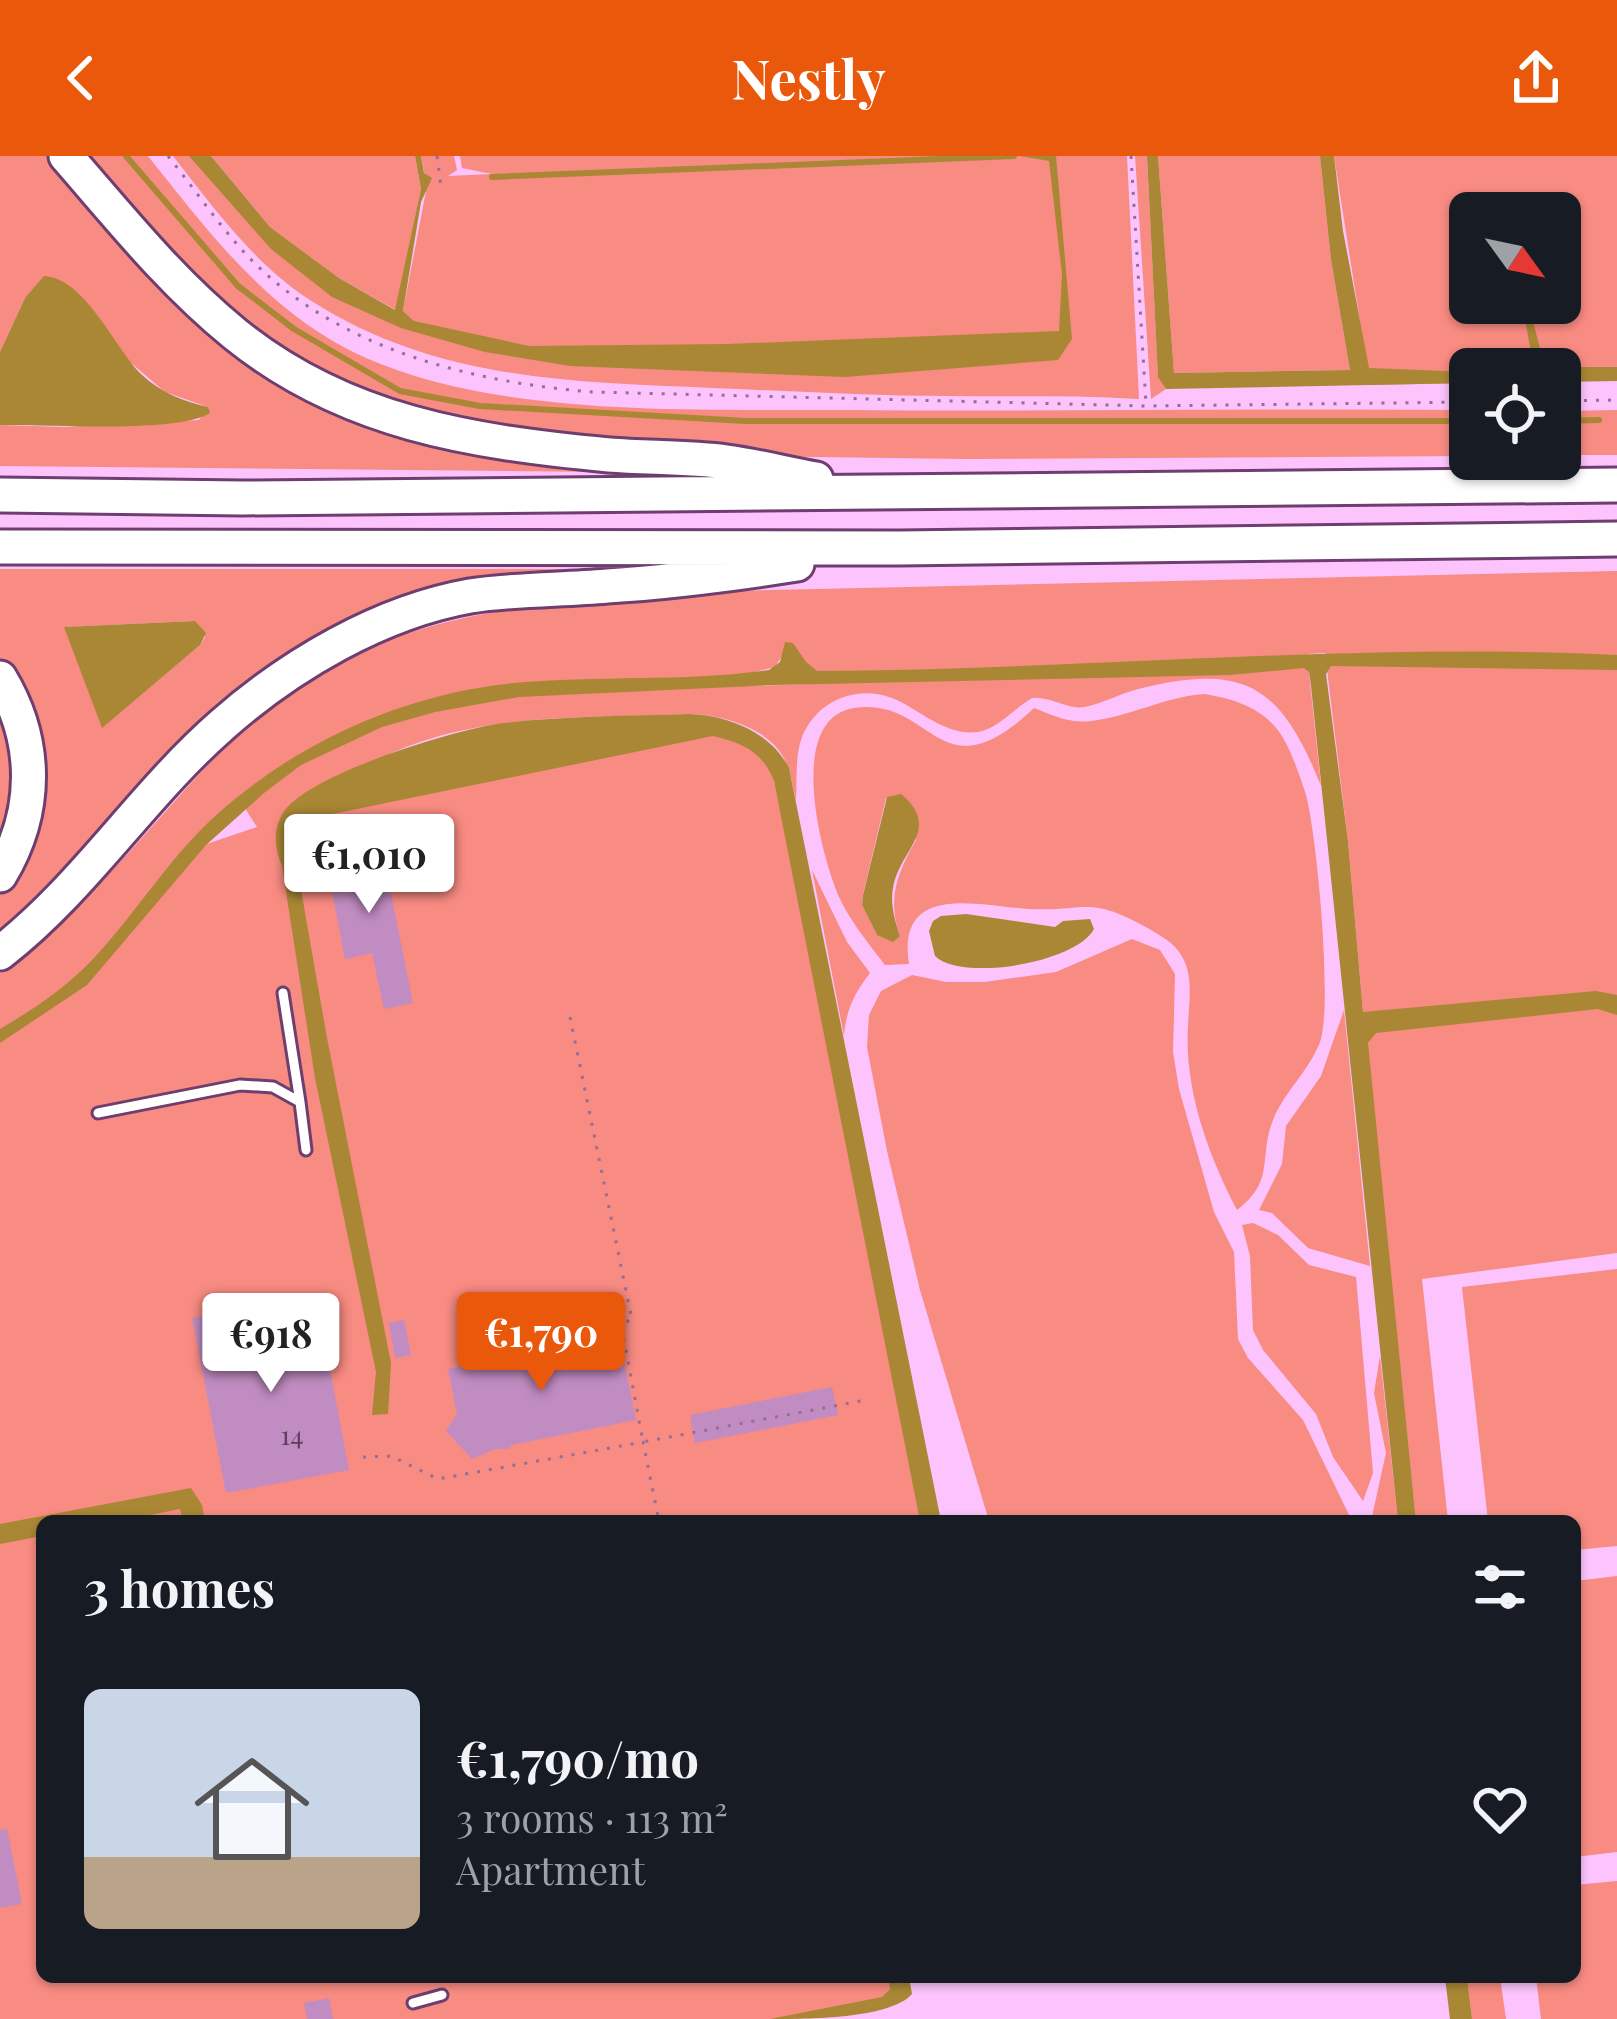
<!DOCTYPE html>
<html lang="en">
<head>
<meta charset="utf-8">
<style>
	:root { --surface:#171b24; --page:#242831; --text:#f1f3f6; --muted:#9ea1a6; --accent:#ea580c }
	body { margin:0; font-family:"Playfair Display",serif; background:var(--page); color:var(--text); height:100vh; display:flex; flex-direction:column; font-size:45px; white-space:nowrap }
	* { box-sizing:border-box; margin:0 }
	p { font-size:39px; color:var(--muted) }
	.icon { flex:none; width:66px; height:66px; fill:none; stroke:currentColor; stroke-width:2; stroke-linecap:round; stroke-linejoin:round }
	.map { position:relative; flex:1; overflow:hidden }
	.sheet { position:absolute; left:36px; top:1359px; width:1545px; height:468px; display:flex; flex-direction:column; background:var(--surface); border-radius:18px; box-shadow:0 3px 9px #0004 }
	.sheet>* { flex:none }
	.needle { width:78px; rotate:123deg }
	.buttons { position:absolute; left:1449px; top:36px; display:grid; gap:24px }
	.buttons a { display:grid; place-items:center; width:132px; height:132px; border-radius:18px; background:var(--surface); box-shadow:0 3px 9px #0004; font-size:60px }
	.price { position:absolute; translate:-50% -102px; padding:0 27px; border-radius:12px; background:#fff; color:#222; font-size:39px; line-height:78px; filter:drop-shadow(0 3px 6px #0008) }
	.price::after { content:''; position:absolute; left:50%; top:72px; width:36px; height:27px; margin-left:-18px; background:inherit; clip-path:polygon(0 0,100% 0,50% 100%) }
	.price.active { background:var(--accent); color:#fff }
	ul { padding:0; list-style:none }
	li { display:flex; align-items:center; gap:36px; height:300px; padding:0 48px }
	li span { display:grid; place-items:center; flex:none; width:336px; height:240px; border-radius:18px; color:#555 }
	li>.icon { margin-inline-start:auto }
	span .icon { width:144px; height:144px; fill:#fffc; stroke-width:1 }
	li b { font-size:51px }
	h2 { display:flex; justify-content:space-between; align-items:center; height:144px; padding:0 48px; font-size:51px }
	header { display:flex; justify-content:space-between; align-items:center; height:156px; padding:0 48px; background:var(--accent); color:#fff; font-size:54px; font-weight:700 }
	.map>svg:first-child { display:block }
	.green { fill:#f88b82; fill-rule:evenodd }
	.water { fill:#a98734 }
	.lines { fill:none; stroke-linecap:round; stroke-linejoin:round }
	.stream { stroke:#a98734; stroke-width:6 }
	.building { fill:#c18cc2 }
	.lane-casing { stroke:#6d3e6f; stroke-width:15 }
	.highway-casing { stroke:#6d3e6f; stroke-width:39 }
	.path { stroke:#956f95; stroke-width:3; stroke-dasharray:3 9; stroke-linecap:butt }
	.lane { stroke:#fff; stroke-width:9 }
	.highway { stroke:#fff; stroke-width:33 }
	.labels { text-anchor:middle; stroke-width:9; stroke-linejoin:round; paint-order:stroke }
	.number-label { font-size:27px; fill:#5e405e }
</style>
</head>
<body>
<header><svg class="icon" aria-label="back" viewBox="0 0 24 24"><path d="M15 5l-7 7 7 7"/></svg>Nestly<svg class="icon" aria-label="share" viewBox="0 0 24 24"><path d="M12 15V3M7 8l5-5 5 5M5 13v7h14v-7"/></svg></header>
<div class="map">
<svg width="1617" height="1863" viewBox="0 0 1617 1863">
	<rect width="100%" height="100%" fill="#fcc3fc"/>
	<!-- green -->
	<path class="green" d="M 0,0 L 55,0 L 307,238 L 366,270 L 412,285 L 468,296 L 699,317 L 0,310 L 0,269 L 63,271 L 199,264 L 208,251 L 165,236 L 130,206 L 25,142 L 0,196 Z
		M 84,0 L 148,0 C 210,78 272,161 366,202 C 503,262 695,253 842,254 C 1052,256 1261,252 1470,254 L 1470,300 L 966,303 L 749,300 L 384,257 L 221,154 Z
		M 173,0 L 207,0 L 295,102 L 414,165 L 403,155 L 427,30 L 421,0 L 454,0 L 457,14 L 448,20 L 492,18 L 462,12 L 460,0 L 1127,0 L 1139,243 C 1076,239 1012,241 949,240 C 870,240 791,235 713,232 C 570,226 434,224 310,144 C 254,108 214,52 173,0 Z
		M 211,0 L 415,0 L 421,33 L 396,154 L 339,122 L 270,71 Z
		M 1135,0 L 1147,0 L 1158,220 L 1166,233 L 1151,243 Z
		M 1158,0 L 1320,0 L 1331,104 L 1350,214 L 1174,217 Z
		M 1334,0 L 1617,0 L 1617,224 L 1560,213 L 1470,213 L 1470,227 L 1370,229 ZM 1470,57 L 1560,57 L 1560,147 L 1470,147 Z
		M 1617,254 L 1617,299 L 1560,299 L 1560,255 Z
		M 0,413 L 665,413 L 310,490 L 0,787 L 0,734 L 37,643 L 0,509 ZM 195,465 L 205,481 L 200,489 L 102,571 L 65,471 Z
		M 1617,415 L 1617,1097 L 1422,1123 L 1448,1365 L 1416,1365 L 1367,890 L 1370,882 L 1363,856 L 1348,685 L 1325,497 L 1307,498 L 1321,630 C 1281,530 1246,506 1138,533 C 1120,538 1103,547 1085,551 C 1067,554 1050,540 1032,542 C 1015,552 997,573 978,576 C 950,580 925,559 901,546 C 864,526 818,541 802,581 C 795,599 797,625 796,645 C 792,627 790,606 776,591 C 757,569 717,558 688,558 C 601,562 504,557 420,586 C 375,601 337,626 294,645 L 707,570 L 766,588 L 932,1365 L 42,1365 L 42,1821 L 894,1821 L 885,1846 L 797,1863 L 0,1863 L 0,817 C 105,741 176,631 272,545 C 285,534 303,526 319,517 C 420,458 531,449 645,437 ZM 782,500 L 805,506 L 812,514 L 810,528 L 752,530 L 755,516 L 775,511 ZM 241,646 L 257,671 L 198,691 Z
		M 1204,538 C 1235,543 1264,552 1282,580 C 1292,597 1300,620 1306,639 C 1317,680 1333,849 1320,886 C 1309,915 1284,936 1273,964 C 1258,1002 1276,1024 1237,1054 C 1208,998 1184,933 1188,869 C 1189,843 1196,812 1174,790 C 1166,782 1154,776 1144,770 C 1087,739 1086,756 1029,753 C 980,750 896,725 909,808 L 885,809 C 869,788 850,765 839,741 C 821,699 785,563 854,552 C 934,540 938,643 1034,552 C 1052,559 1070,568 1091,565 C 1129,561 1164,541 1204,538 ZM 886,642 L 916,684 C 897,718 887,742 900,780 L 877,779 L 862,749 L 863,738 Z
		M 0,555 C 24,604 12,638 0,689 Z
		M 812,714 L 847,786 L 870,817 C 854,838 846,854 844,880 Z
		M 1132,783 L 1160,794 L 1175,818 L 1173,896 L 1179,933 L 1214,1056 L 1234,1096 L 1238,1183 L 1248,1202 L 1303,1264 L 1352,1365 L 989,1365 L 920,1134 L 887,995 L 867,891 L 869,859 L 881,835 L 912,819 L 946,826 L 985,826 L 1056,816 Z
		M 1344,854 L 1370,1110 L 1308,1092 L 1272,1057 L 1259,1054 L 1282,1008 L 1286,970 L 1321,920 Z
		M 1253,1067 L 1278,1079 L 1309,1109 L 1356,1121 L 1373,1317 L 1363,1345 L 1333,1301 L 1316,1258 L 1263,1194 L 1253,1174 L 1250,1100 L 1242,1069 Z
		M 1617,1113 L 1617,1390 L 1575,1394 L 1575,1365 L 1488,1365 L 1462,1131 Z
		M 1380,1200 L 1398,1365 L 1371,1365 L 1386,1297 L 1374,1237 Z
		M 1617,1420 L 1617,1696 L 1575,1701 L 1575,1425 Z
		M 1617,1725 L 1617,1863 L 1541,1863 L 1536,1821 L 1575,1821 L 1575,1729 Z
		M 1467,1821 L 1500,1821 L 1506,1863 L 1472,1863 Z"/>
	<!-- water -->
	<path class="water" d="M 189,0 L 211,0 L 270,71 L 339,122 L 395,154 L 421,33 L 415,0 L 421,0 L 424,17 L 432,22 L 421,46 L 403,155 L 414,165 L 529,190 L 728,188 L 1059,175 L 1062,118 L 1049,5 L 1020,0 L 1056,0 L 1072,183 L 1058,204 L 845,221 L 570,210 L 485,196 L 401,172 L 332,141 L 271,93 Z
		M 1147,0 L 1158,0 L 1174,217 L 1350,214 L 1331,104 L 1320,0 L 1334,0 L 1343,75 L 1369,212 L 1470,216 L 1470,227 L 1166,233 L 1158,221 Z
		M 44,120 C 85,122 114,191 141,218 C 161,237 183,245 208,251 L 210,257 C 177,278 44,268 0,269 L 0,196 L 25,142 Z
		M 1522,147 L 1528,147 L 1545,211 L 1617,211 L 1617,225 L 1560,226 L 1560,213 L 1534,213 Z
		M 195,465 L 206,477 L 200,489 L 102,572 L 64,471 Z
		M 785,486 L 793,487 L 806,506 L 817,515 C 1084,514 1350,486 1617,499 L 1617,514 L 1331,510 L 1326,518 L 1348,685 L 1363,856 L 1596,835 L 1617,839 L 1617,859 L 1598,853 L 1376,877 L 1368,887 L 1416,1365 L 1398,1365 L 1311,530 L 1309,516 L 1304,512 L 1230,519 L 774,529 L 519,541 L 435,556 L 382,571 L 301,609 L 264,637 L 206,689 L 87,829 L 0,887 L 0,873 C 34,853 67,831 94,802 C 136,757 167,705 212,663 C 294,587 403,538 514,527 C 599,519 685,526 769,514 L 780,506 Z
		M 688,558 C 727,559 771,576 789,612 L 941,1365 L 920,1365 L 774,625 C 763,596 743,587 713,580 L 313,662 L 295,675 L 293,688 L 327,882 L 391,1207 L 388,1258 L 372,1259 L 376,1216 L 315,922 L 282,710 C 275,693 272,675 283,657 C 307,618 457,573 503,567 C 564,560 627,560 688,558 Z
		M 901,638 C 943,673 899,694 893,732 C 890,748 895,765 900,780 L 893,786 L 877,779 L 862,749 L 863,739 L 887,641 Z
		M 966,758 L 1055,771 L 1063,765 L 1090,763 L 1094,773 C 1076,807 961,826 935,800 L 929,775 L 933,765 L 941,760 Z
		M 191,1332 L 202,1349 L 205,1365 L 183,1365 L 180,1353 L 120,1365 L 42,1365 L 42,1380 L 0,1388 L 0,1368 Z
		M 888,1821 L 909,1821 L 912,1838 C 890,1863 806,1863 770,1863 L 882,1841 L 890,1833 Z
		M 1445,1821 L 1467,1821 L 1472,1863 L 1450,1863 Z"/>
	<g class="lines">
		<!-- stream -->
		<path class="stream" d="M 126,0 L 238,130 L 294,173 L 400,235 L 480,250 L 746,265 L 1470,265
			M 492,21 L 1014,0
			M 1560,265 L 1599,264"/>
	</g>
	<!-- building -->
	<path class="building" d="M 380,683 L 413,847 L 384,853 L 372,797 L 345,803 L 324,694 Z
		M 317,1144 L 349,1314 L 226,1337 L 192,1162 Z
		M 404,1164 L 411,1199 L 395,1202 L 389,1167 Z
		M 608,1169 L 609,1177 L 618,1175 L 636,1264 L 512,1289 L 509,1293 L 495,1293 L 472,1303 L 446,1275 L 457,1258 L 448,1213 L 513,1200 L 511,1191 L 555,1182 L 557,1192 L 590,1185 L 592,1172 Z
		M 832,1231 L 838,1259 L 695,1287 L 690,1259 Z
		M 7,1673 L 22,1748 L 0,1752 L 0,1674 Z
		M 329,1842 L 333,1863 L 307,1863 L 304,1847 Z"/>
	<g class="lines">
		<defs>
			<path id="lane" d="M 300,946 L 306,994
				M 98,957 L 240,929 L 273,931 L 300,946 L 283,837
				M 413,1847 L 442,1839"/>
			<path id="highway" d="M 66,0 C 120,62 170,125 235,178 C 345,267 472,286 609,299 C 648,302 688,301 727,306 C 757,310 787,318 816,323
				M 0,339 L 243,342 L 1617,329
				M 0,391 L 899,392 L 1617,383
				M 0,522 C 38,585 38,656 0,719
				M 0,797 C 84,732 142,639 222,569 C 290,509 380,456 470,440 C 515,433 562,434 607,430 C 671,426 733,418 797,408"/>
		</defs>
		<!-- lane casing -->
		<use href="#lane" class="lane-casing"/>
		<!-- highway casing -->
		<use href="#highway" class="highway-casing"/>
		<!-- path -->
		<path class="path" d="M 168,0 C 193,31 216,65 242,94 C 330,191 468,226 593,236 L 1146,250 L 1470,246
			M 437,0 L 441,31
			M 1131,0 L 1146,248
			M 1560,208 L 1561,231
			M 1560,245 L 1617,244
			M 570,861 L 632,1164 L 621,1167 L 643,1286 L 866,1244
			M 363,1301 L 391,1300 L 438,1323 L 643,1286 L 659,1365"/>
		<!-- lane -->
		<use href="#lane" class="lane"/>
		<!-- highway -->
		<use href="#highway" class="highway"/>
	</g>
	<g class="labels">
		<!-- number labels -->
		<g class="number-label">
			<text x="292" y="1289">14</text>
		</g>
	</g>
</svg>
<div class="buttons">
<a><svg class="needle" viewBox="-14 -14 28 28"><path d="M0-13l5 13h-10z" fill="#e53935"/><path d="M0 13l5-13h-10z" fill="#9ea1a6"/></svg></a>
<a><svg class="icon" aria-label="locate" viewBox="0 0 24 24"><circle cx="12" cy="12" r="6"/><path d="M12 2v4M12 18v4M2 12h4M18 12h4"/></svg></a>
</div>
<b class="price" style="left:369px;top:760px">€1,010</b>
<b class="price active" style="left:541px;top:1238px">€1,790</b>
<b class="price" style="left:271px;top:1239px">€918</b>
<section class="sheet">
<h2>3 homes<svg class="icon" aria-label="filters" viewBox="0 0 24 24"><path d="M4 7h16M4 17h16"/><circle cx="9" cy="7" r="2"/><circle cx="15" cy="17" r="2"/></svg></h2>
<ul>
<li><span style="background:linear-gradient(#c9d6e8 70%,#b9a48a 0)"><svg class="icon" aria-label="home" viewBox="0 0 24 24"><path d="M3 11l9-7 9 7M6 9v11h12V9"/></svg></span><div><b>€1,790/mo</b><p>3 rooms · 113 m²</p><p>Apartment</p></div><svg class="icon" aria-label="heart" viewBox="0 0 24 24"><path d="M12 20l-8-8c-3-5 5-10 8-4 3-6 11-1 8 4z"/></svg></li>
</ul>
</section>
</div>
</body>
</html>
